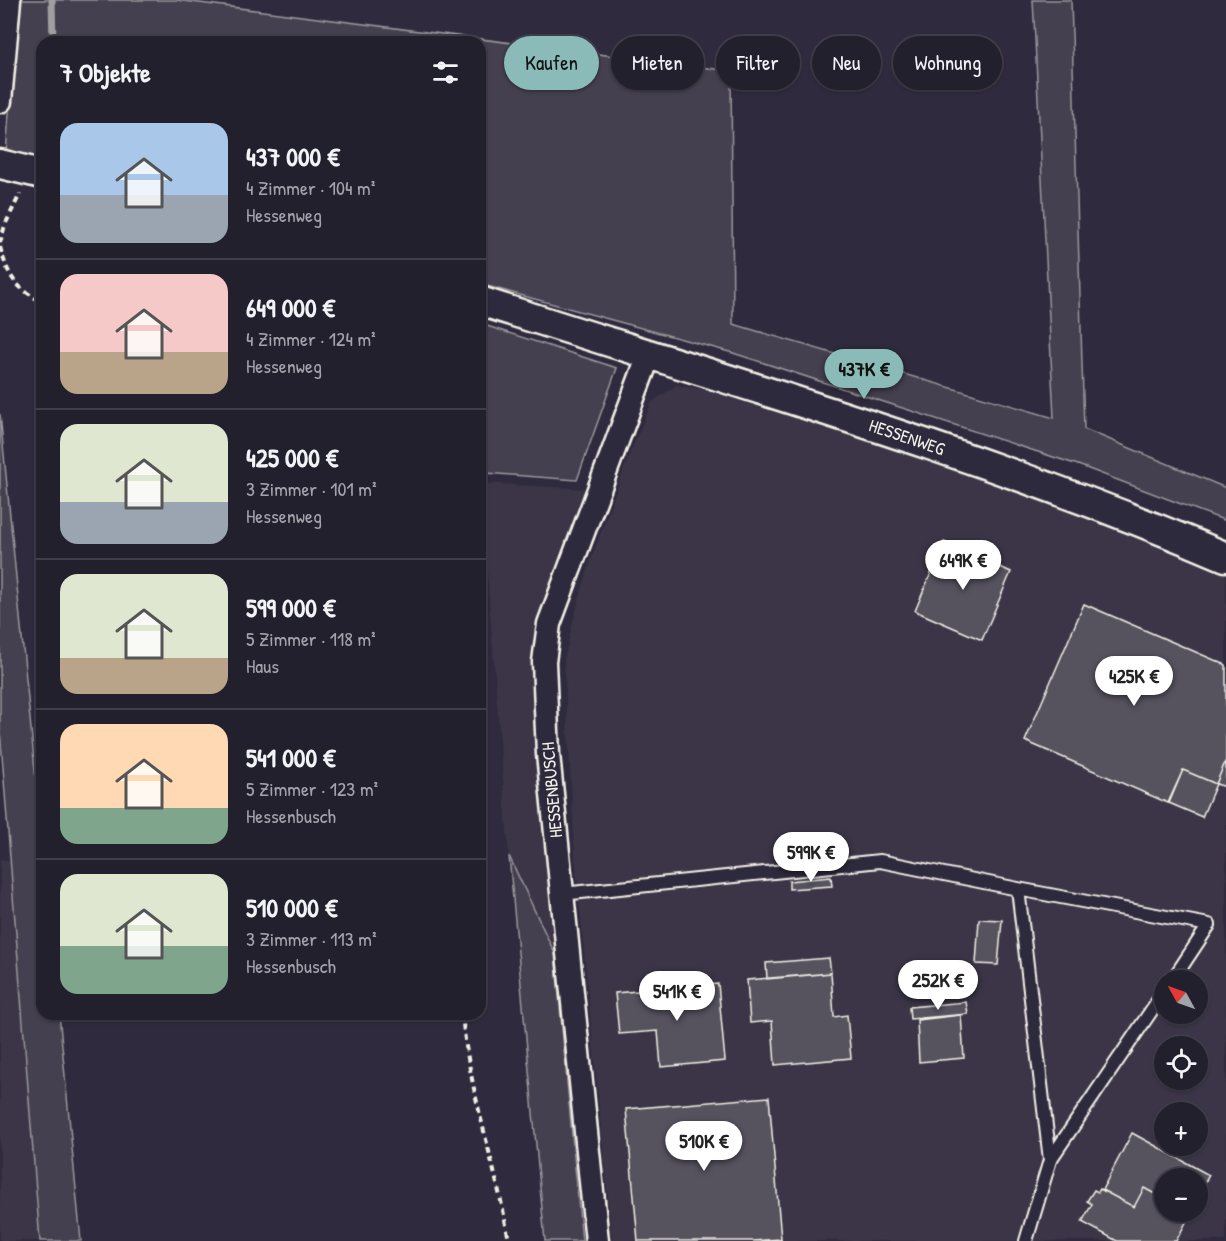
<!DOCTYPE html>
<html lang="de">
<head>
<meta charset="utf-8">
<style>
	:root { --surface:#23202e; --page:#2b2836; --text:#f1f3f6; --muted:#a3a3aa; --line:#403e4a; --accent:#8bbbb9 }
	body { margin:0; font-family:"Patrick Hand",sans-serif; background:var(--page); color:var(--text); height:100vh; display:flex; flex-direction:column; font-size:22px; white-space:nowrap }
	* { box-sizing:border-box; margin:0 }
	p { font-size:20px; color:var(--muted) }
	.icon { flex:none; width:33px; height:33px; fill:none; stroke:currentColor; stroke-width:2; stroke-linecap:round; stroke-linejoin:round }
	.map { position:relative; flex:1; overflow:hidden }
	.panel { position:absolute; left:36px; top:36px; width:450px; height:984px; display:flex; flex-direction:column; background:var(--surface); border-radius:18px; box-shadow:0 2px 4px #0004,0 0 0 2px var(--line) }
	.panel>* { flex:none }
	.top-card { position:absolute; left:504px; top:36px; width:570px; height:54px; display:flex; gap:12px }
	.needle { width:39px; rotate:310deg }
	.buttons { position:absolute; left:1154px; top:970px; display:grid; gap:12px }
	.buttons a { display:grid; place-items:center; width:54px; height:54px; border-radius:50%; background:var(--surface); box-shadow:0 2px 4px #0004,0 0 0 2px var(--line); font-size:30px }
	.price { position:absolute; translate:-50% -51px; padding:0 14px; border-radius:21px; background:#fff; color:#222; font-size:20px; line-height:39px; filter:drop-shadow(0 2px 3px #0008) }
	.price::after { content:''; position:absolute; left:50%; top:36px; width:18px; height:14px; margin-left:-9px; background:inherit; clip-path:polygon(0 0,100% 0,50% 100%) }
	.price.active { background:var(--accent); color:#111 }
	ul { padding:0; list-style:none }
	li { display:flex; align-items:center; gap:18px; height:150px; padding:0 24px }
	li+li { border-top:2px solid var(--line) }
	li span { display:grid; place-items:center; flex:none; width:168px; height:120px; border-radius:18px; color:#555 }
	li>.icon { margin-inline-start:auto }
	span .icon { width:72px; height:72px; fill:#fffc; stroke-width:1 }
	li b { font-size:26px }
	h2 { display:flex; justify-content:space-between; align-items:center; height:72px; padding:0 24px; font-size:26px }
	.pill { padding:0 21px; border-radius:27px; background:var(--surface); box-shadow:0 2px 4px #0004,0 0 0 2px var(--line); font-size:21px; line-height:54px }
	.pill.active { background:var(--accent); color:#111 }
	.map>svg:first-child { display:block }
	.built { fill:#3b3647; fill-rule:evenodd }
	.green { fill:#454050; stroke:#9c989c; stroke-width:1.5 }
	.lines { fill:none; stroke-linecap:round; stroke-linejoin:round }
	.stream { stroke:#a19ea0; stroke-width:7 }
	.building { fill:#56525f; stroke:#f4f1e8; stroke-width:1.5 }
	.service-casing { stroke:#f4f1e8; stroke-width:16 }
	.minor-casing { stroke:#f4f1e8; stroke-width:27 }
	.tertiary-casing { stroke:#f4f1e8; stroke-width:33 }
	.path { stroke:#f4f1e8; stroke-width:4; stroke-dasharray:6 4.5; stroke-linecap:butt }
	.service { stroke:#2f2a3d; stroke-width:12 }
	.minor { stroke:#2f2a3d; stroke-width:22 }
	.tertiary { stroke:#2f2a3d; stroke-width:28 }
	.labels { text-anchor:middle; stroke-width:4.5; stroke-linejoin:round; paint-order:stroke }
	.street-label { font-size:18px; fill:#f4f1e8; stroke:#2f2a3d }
</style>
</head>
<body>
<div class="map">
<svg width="1226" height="1241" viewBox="0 0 1226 1241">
	<rect width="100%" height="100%" fill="#2f2a3d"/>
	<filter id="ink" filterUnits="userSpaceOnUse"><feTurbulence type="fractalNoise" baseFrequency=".0167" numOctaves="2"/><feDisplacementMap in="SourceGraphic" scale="12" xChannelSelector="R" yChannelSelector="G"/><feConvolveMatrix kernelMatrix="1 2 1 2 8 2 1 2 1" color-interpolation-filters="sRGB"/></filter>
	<g filter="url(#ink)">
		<!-- built -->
		<path class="built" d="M 677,385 L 710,391 L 918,458 L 1091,516 L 1226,572 L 1226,1241 L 612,1241 L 575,858 L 564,660 L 574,617 L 590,562 L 629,455 L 652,402 ZM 1164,981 L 1197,981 L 1197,1014 L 1164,1014 ZM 1164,1047 L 1197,1047 L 1197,1080 L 1164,1080 ZM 1164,1113 L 1197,1113 L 1197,1146 L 1164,1146 ZM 1164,1179 L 1197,1179 L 1197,1212 L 1164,1212 Z
			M 480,483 L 589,489 L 533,665 L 555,954 L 509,856 Z
			M 0,859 L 10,862 L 40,1241 L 0,1241 Z"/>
		<!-- green -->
		<path class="green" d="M 17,0 L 176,0 L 731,71 L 733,324 L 1054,418 L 1033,0 L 1071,0 L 1084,429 L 1226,488 L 1226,521 L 1078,465 L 733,353 L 480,284 L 480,42 L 42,42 L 42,165 L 6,155 Z
			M 484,325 L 617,368 L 577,480 L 486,473 Z
			M 0,414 L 42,841 L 42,1014 L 59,1014 L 81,1241 L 40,1241 L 0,729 Z
			M 509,856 L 555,954 L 582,1241 L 545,1241 Z"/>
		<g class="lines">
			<!-- stream -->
			<path class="stream" d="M 52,0 L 53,42"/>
		</g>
		<!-- building -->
		<path class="building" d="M 944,542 L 1011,572 L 982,640 L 915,611 Z
			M 1084,604 L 1226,665 L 1226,760 L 1216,784 L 1183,770 L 1168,803 L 1025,741 Z
			M 1226,760 L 1226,787 L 1216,784 Z
			M 1183,770 L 1216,784 L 1202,817 L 1169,803 Z
			M 831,877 L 832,886 L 789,889 L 789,881 Z
			M 979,919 L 1002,920 L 998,965 L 976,964 Z
			M 829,958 L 831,973 L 767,979 L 766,963 Z
			M 831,973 L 834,1017 L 847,1015 L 851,1058 L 775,1065 L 772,1021 L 750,1023 L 747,980 Z
			M 718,984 L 725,1061 L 661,1067 L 658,1031 L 619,1034 L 615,993 Z
			M 966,1002 L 968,1014 L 910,1019 L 909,1007 Z
			M 961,1015 L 964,1058 L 919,1062 L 917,1020 Z
			M 769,1097 L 781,1239 L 753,1241 L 638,1241 L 626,1109 Z
			M 1132,1133 L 1209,1175 L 1197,1197 L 1197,1179 L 1164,1179 L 1164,1199 L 1144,1188 L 1134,1207 L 1102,1190 Z
			M 1144,1188 L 1164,1199 L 1164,1212 L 1191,1213 L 1176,1241 L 1117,1241 L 1082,1222 L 1092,1204 L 1087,1201 L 1094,1190 L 1098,1192 L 1100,1189 L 1134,1207 Z
			M 781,1239 L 781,1241 L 753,1241 Z"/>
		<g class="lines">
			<defs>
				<path id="service" d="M 562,894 L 880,861 L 1018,889
					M 1050,1160 L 1018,889 L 1209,925 L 1172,981
					M 1026,1241 L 1050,1160 L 1164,992"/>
				<path id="minor" d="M 0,101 L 9,0
					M 597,1241 L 548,754 L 544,662 L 549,624 L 649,355"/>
				<g id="tertiary">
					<path d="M 0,164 L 42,174"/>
					<path id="s1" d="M 480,301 C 730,381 984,454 1226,557"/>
				</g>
			</defs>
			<!-- service casing -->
			<use href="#service" class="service-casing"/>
			<!-- minor casing -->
			<use href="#minor" class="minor-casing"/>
			<!-- tertiary casing -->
			<use href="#tertiary" class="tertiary-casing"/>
			<!-- path -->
			<path class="path" d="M 0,243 L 5,225 L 20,194
				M 0,247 C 9,278 14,286 42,302
				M 462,1014 C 469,1092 496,1165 509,1241"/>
			<!-- service -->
			<use href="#service" class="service"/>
			<!-- minor -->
			<use href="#minor" class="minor"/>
			<!-- tertiary -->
			<use href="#tertiary" class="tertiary"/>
		</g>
	</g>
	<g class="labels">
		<!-- street labels -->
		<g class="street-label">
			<text dy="6" stroke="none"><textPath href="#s1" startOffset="448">HESSENWEG</textPath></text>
			<text transform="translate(552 790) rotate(-95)" y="6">HESSENBUSCH</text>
		</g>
	</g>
</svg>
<div class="buttons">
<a><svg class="needle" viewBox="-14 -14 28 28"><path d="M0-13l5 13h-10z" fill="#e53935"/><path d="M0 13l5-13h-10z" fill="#a3a3aa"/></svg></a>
<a><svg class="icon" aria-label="locate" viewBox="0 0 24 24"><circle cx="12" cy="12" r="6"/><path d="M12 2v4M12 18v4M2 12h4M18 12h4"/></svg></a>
<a>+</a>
<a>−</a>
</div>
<b class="price active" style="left:864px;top:400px">437K €</b>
<b class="price" style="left:963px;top:591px">649K €</b>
<b class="price" style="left:1134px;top:707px">425K €</b>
<b class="price" style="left:811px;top:883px">599K €</b>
<b class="price" style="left:938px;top:1011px">252K €</b>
<b class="price" style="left:677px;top:1022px">541K €</b>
<b class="price" style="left:704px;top:1172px">510K €</b>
<div class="top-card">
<a class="pill active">Kaufen</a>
<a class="pill">Mieten</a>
<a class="pill">Filter</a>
<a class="pill">Neu</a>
<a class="pill">Wohnung</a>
</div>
<section class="panel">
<h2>7 Objekte<svg class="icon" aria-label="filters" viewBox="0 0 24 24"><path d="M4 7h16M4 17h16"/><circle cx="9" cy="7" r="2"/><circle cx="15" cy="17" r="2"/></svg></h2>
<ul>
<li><span style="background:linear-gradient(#a9c7e8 60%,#9aa5b1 0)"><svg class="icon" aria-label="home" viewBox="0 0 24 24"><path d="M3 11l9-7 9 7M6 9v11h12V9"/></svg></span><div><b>437 000 €</b><p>4 Zimmer · 104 m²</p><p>Hessenweg</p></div></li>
<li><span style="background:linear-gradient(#f6c9c9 65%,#b9a48a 0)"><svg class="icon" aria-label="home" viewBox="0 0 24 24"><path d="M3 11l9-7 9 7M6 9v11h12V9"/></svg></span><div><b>649 000 €</b><p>4 Zimmer · 124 m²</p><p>Hessenweg</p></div></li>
<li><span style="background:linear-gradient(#dfe7d0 65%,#9aa5b1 0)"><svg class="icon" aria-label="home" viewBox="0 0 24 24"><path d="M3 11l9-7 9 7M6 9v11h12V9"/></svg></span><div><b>425 000 €</b><p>3 Zimmer · 101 m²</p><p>Hessenweg</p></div></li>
<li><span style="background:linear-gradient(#dfe7d0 70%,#b9a48a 0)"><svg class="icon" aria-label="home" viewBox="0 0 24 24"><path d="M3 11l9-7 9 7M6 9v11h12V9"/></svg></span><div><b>599 000 €</b><p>5 Zimmer · 118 m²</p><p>Haus</p></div></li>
<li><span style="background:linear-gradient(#ffd9b3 70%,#7fa58c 0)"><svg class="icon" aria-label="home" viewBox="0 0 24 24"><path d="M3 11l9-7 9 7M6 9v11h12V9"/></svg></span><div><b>541 000 €</b><p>5 Zimmer · 123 m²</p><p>Hessenbusch</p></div></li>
<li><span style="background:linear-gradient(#dfe7d0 60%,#7fa58c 0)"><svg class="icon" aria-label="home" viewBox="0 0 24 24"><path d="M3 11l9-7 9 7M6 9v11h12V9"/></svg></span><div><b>510 000 €</b><p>3 Zimmer · 113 m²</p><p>Hessenbusch</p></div></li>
</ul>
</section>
</div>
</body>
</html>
